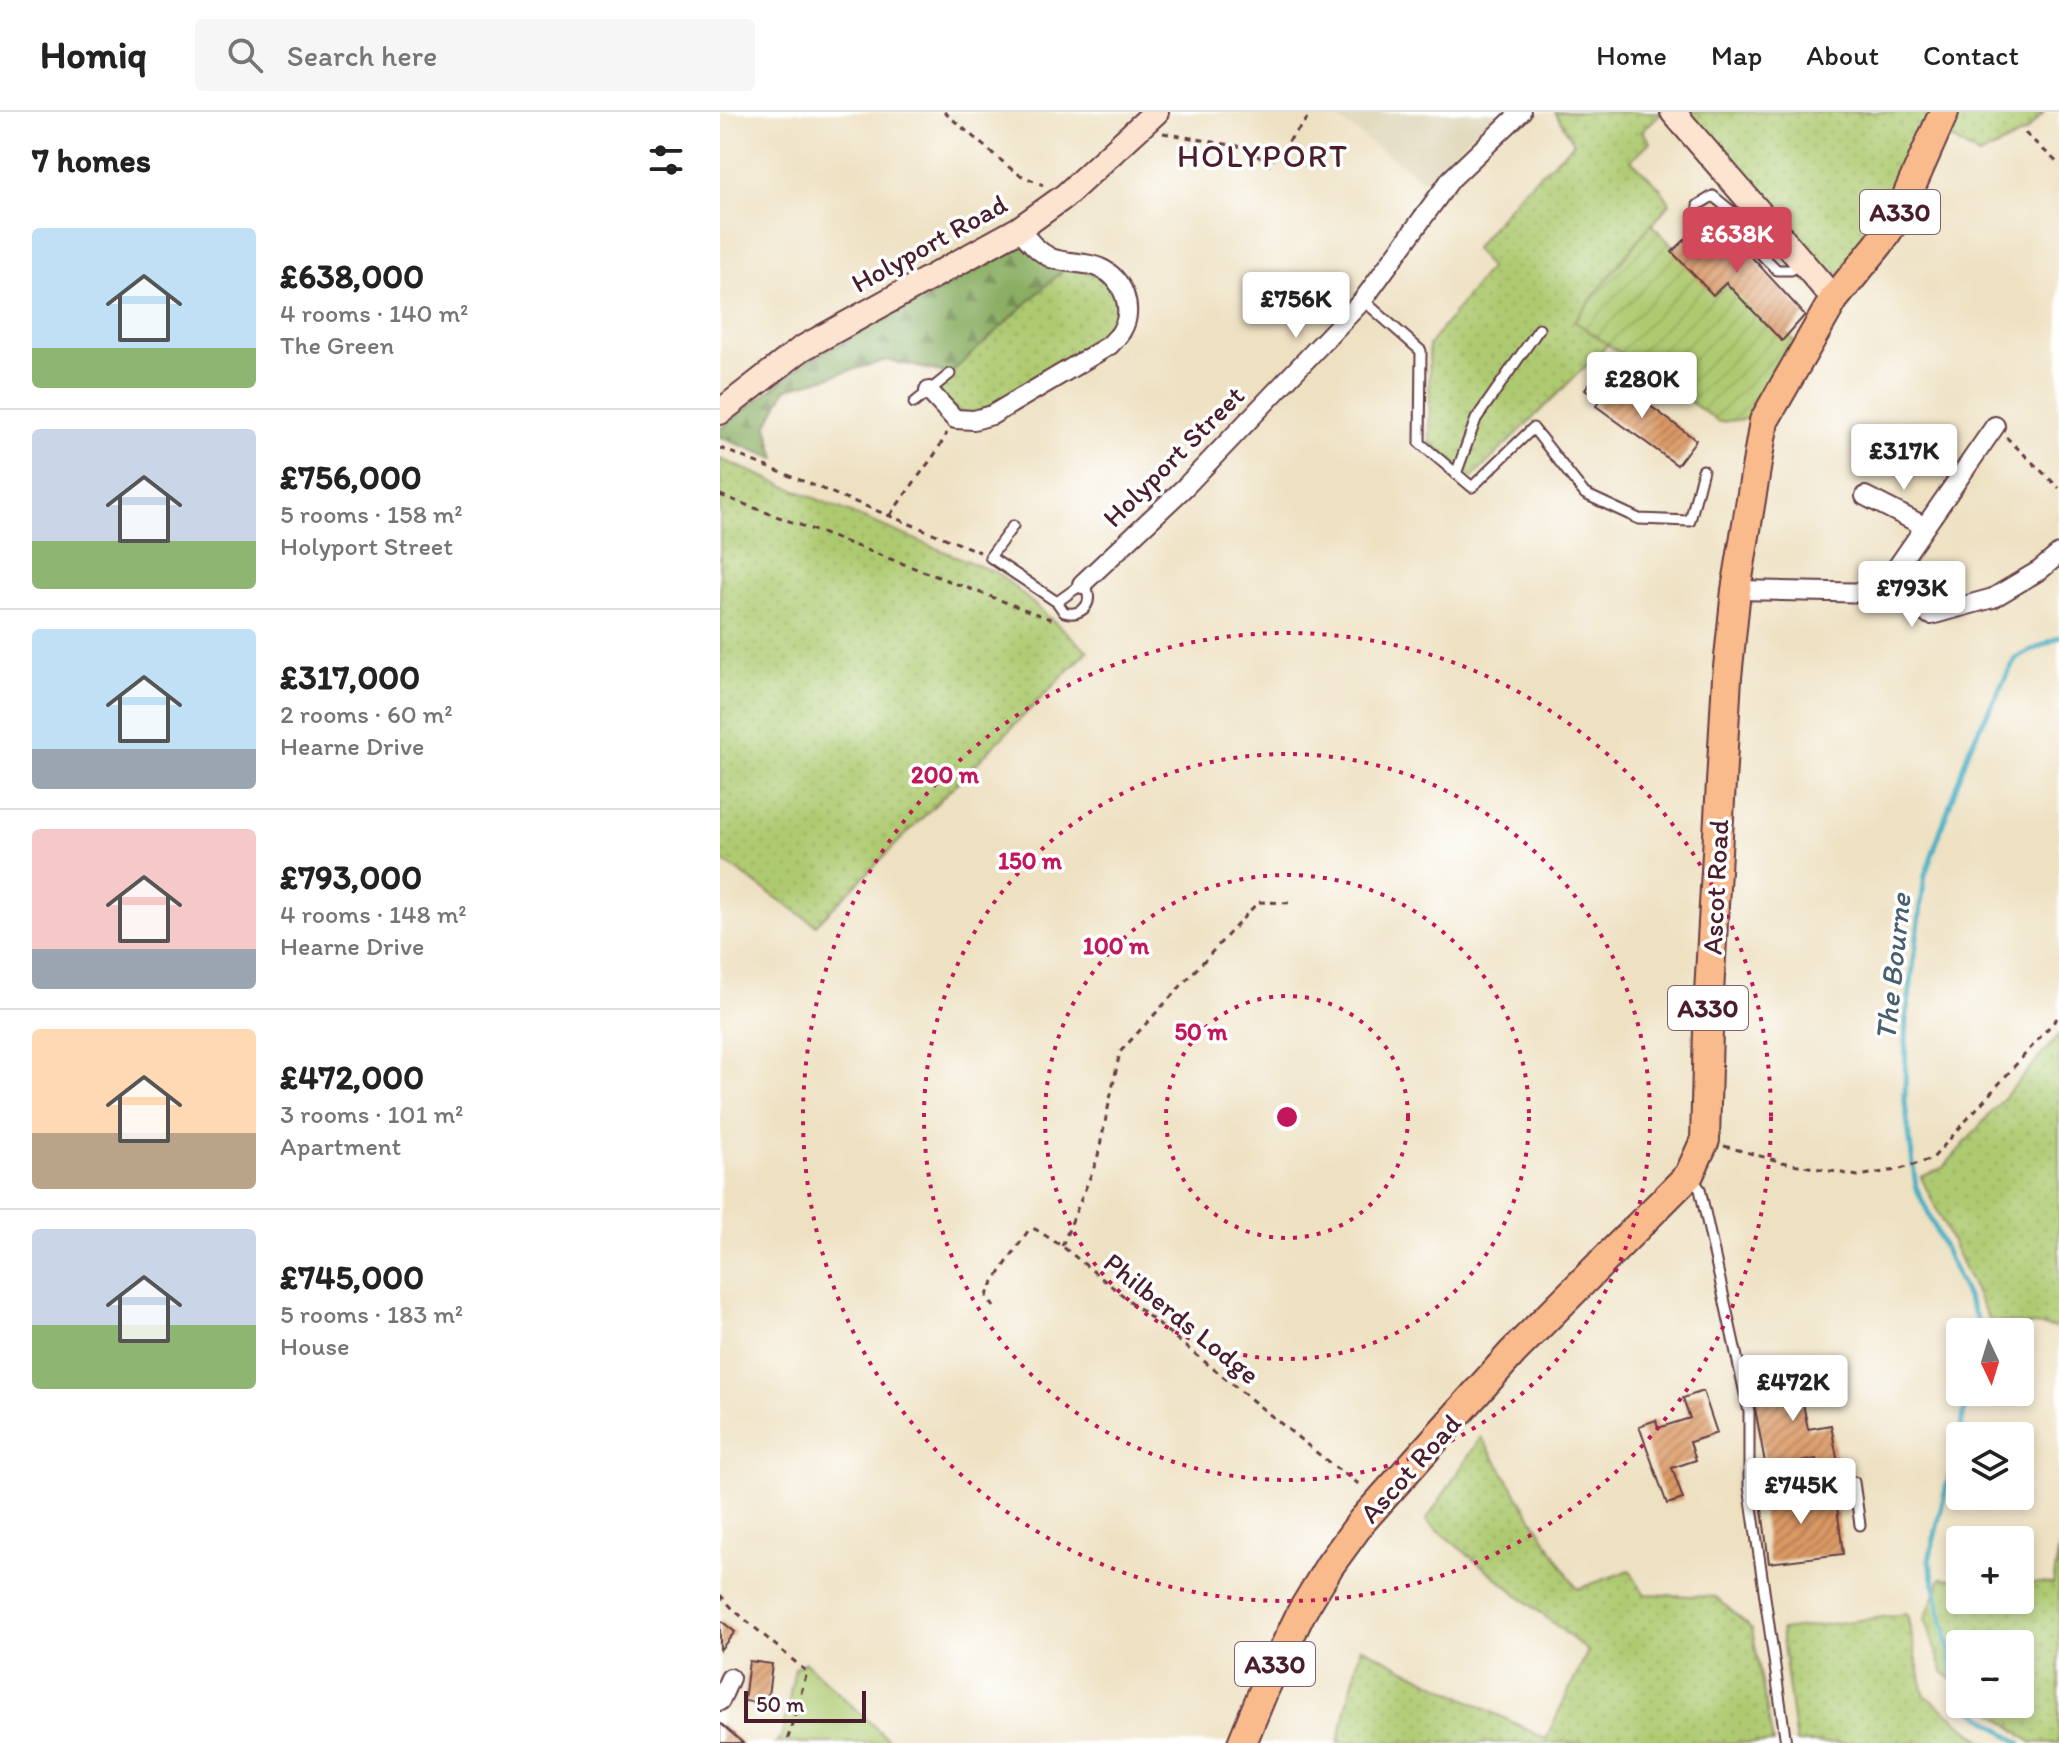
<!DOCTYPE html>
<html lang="en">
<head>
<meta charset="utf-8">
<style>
	:root { --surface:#fff; --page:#f6f6f6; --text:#222; --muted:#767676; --line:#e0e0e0; --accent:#d1495b }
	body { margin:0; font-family:Itim,sans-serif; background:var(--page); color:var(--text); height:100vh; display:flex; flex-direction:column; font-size:30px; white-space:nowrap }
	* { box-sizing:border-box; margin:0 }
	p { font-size:26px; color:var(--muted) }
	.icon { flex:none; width:44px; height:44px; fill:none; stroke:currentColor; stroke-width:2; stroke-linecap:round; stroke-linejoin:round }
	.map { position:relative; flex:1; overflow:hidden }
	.panel { display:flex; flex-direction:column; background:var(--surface); width:720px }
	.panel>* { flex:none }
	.needle { width:52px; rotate:176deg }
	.buttons { position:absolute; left:1226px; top:1206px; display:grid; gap:16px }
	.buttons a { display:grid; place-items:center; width:88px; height:88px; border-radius:8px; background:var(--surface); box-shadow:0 4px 12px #0003; font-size:40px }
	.scale { position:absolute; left:24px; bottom:20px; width:122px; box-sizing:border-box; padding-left:8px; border:4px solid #4a1f2b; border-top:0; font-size:22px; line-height:28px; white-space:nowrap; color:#4a1f2b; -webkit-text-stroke:6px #fff; paint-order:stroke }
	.price { position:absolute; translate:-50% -68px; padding:0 18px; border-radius:8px; background:#fff; color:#222; font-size:26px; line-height:52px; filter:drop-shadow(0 2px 4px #0008) }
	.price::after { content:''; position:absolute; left:50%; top:48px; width:24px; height:18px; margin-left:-12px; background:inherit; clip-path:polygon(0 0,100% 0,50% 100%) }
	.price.on { background:var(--accent); color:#fff }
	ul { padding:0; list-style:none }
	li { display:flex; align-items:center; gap:24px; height:200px; padding:0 32px }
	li+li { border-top:2px solid var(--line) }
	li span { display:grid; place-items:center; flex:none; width:224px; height:160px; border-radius:8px; color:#555 }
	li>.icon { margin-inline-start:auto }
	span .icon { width:96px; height:96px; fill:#fffc; stroke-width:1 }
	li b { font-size:34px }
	h2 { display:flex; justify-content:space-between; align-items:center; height:96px; padding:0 32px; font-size:34px }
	header { display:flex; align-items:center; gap:48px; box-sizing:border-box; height:112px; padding:0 40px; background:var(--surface); border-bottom:2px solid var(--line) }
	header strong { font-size:38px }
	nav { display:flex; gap:44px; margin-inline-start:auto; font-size:28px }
	.search { width:560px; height:72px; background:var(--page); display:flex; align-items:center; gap:20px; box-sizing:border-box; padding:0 28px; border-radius:8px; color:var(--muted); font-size:30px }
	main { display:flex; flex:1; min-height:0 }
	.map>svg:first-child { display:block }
	.built { fill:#ddd4b4 }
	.grass { fill:url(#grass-dots); stroke:#7c744e; stroke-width:2 }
	.forest { fill:url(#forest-firs); stroke:#6a6647; stroke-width:2 }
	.park { fill:#aeca71; stroke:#7c744e; stroke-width:2 }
	.garden { fill:url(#garden-furrows); stroke:#7c744e; stroke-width:2 }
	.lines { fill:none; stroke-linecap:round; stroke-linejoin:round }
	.stream { stroke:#43aec2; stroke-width:5 }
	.building { fill:url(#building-hatch) }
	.lane-casing { stroke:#633c42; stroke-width:13 }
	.street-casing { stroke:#633c42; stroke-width:22 }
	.secondary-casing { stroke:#633c42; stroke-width:28 }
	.primary-casing { stroke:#633c42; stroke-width:32 }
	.path { stroke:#633c42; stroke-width:3; stroke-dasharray:6 6; stroke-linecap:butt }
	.lane { stroke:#fff; stroke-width:9 }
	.street { stroke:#fff; stroke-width:18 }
	.secondary { stroke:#fde4d1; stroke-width:24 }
	.primary { stroke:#fabb8c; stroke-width:28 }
	.ring { fill:none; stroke:#c2185b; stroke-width:4; stroke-dasharray:4 8 }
	.labels { text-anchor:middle; stroke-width:7; stroke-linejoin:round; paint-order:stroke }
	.shield { fill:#fff; stroke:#80626b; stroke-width:2 }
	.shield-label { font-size:26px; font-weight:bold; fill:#4a1f2b }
	.street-label { font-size:28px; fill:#4a1f2b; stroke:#fff }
	.water-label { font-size:30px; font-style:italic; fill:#475f6f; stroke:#fff }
	.quarter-label { font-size:32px; letter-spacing:2px; fill:#4a1f2b; stroke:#fff }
	.centre { fill:#c2185b; stroke:#fff; stroke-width:4 }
	.ring-label { font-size:24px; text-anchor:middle; font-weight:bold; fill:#c2185b; stroke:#fff; stroke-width:7; stroke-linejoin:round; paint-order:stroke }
</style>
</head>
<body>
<header>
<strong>Homiq</strong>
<div class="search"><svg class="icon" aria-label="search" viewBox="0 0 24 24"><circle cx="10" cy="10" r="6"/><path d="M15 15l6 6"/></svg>Search here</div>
<nav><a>Home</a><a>Map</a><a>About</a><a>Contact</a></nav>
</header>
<main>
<section class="panel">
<h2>7 homes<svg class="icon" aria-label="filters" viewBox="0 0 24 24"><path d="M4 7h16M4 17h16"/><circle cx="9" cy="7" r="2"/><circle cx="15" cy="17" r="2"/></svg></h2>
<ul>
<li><span style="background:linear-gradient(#bfe0f5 75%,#8fb573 0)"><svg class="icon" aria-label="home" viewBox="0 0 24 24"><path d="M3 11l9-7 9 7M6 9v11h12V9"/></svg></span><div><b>£638,000</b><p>4 rooms · 140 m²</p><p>The Green</p></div></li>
<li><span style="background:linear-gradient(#c9d6e8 70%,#8fb573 0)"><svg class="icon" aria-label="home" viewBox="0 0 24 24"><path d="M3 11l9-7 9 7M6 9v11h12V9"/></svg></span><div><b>£756,000</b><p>5 rooms · 158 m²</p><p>Holyport Street</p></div></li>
<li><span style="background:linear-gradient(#bfe0f5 75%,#9aa5b1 0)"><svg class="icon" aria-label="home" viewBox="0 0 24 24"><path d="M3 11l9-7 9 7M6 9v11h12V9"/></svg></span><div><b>£317,000</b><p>2 rooms · 60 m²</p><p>Hearne Drive</p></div></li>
<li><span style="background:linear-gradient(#f6c9c9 75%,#9aa5b1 0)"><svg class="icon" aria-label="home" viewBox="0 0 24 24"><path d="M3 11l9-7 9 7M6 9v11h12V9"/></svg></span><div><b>£793,000</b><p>4 rooms · 148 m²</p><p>Hearne Drive</p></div></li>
<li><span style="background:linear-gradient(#ffd9b3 65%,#b9a48a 0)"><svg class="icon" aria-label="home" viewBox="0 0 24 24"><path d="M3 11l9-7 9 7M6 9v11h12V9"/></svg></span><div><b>£472,000</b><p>3 rooms · 101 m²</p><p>Apartment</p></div></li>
<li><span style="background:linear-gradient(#c9d6e8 60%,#8fb573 0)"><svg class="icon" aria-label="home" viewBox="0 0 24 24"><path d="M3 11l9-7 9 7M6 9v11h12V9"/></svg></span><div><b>£745,000</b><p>5 rooms · 183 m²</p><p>House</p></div></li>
</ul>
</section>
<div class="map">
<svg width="1339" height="1631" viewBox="0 0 1339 1631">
	<defs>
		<pattern id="grass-dots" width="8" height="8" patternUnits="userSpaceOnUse" patternTransform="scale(2)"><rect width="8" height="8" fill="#aeca71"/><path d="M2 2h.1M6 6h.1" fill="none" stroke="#97ad62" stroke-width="1.8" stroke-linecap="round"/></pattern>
		<pattern id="forest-firs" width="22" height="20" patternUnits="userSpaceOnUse" patternTransform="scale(2)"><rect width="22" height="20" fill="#8aae63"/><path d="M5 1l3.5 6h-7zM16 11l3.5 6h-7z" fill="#738d52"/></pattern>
		<pattern id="garden-furrows" width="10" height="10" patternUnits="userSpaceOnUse" patternTransform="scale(2)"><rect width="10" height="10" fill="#aeca71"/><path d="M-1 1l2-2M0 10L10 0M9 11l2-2" fill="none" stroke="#97ad62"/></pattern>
		<pattern id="building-hatch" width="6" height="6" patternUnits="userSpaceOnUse" patternTransform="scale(2)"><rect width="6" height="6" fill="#da9864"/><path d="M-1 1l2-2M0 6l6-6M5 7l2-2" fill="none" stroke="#b37b53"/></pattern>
	</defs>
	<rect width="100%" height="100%" fill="#fff"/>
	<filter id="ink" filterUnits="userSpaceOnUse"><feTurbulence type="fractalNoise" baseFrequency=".0125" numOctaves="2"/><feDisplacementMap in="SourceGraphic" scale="16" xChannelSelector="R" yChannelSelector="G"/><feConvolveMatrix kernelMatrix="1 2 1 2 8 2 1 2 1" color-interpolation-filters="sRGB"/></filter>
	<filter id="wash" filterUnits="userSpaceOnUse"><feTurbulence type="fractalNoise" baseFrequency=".006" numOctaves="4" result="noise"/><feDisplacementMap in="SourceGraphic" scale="32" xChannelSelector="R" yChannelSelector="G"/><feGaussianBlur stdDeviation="1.8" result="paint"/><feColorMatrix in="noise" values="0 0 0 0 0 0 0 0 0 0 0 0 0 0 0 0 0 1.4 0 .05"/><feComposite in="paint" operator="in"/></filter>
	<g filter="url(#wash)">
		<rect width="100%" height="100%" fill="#eee1c2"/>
		<!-- built -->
		<path class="built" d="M 619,0 L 787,0 L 755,18 L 737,38 L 738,47 L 722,62 L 711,67 L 701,67 L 617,6 Z"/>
		<!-- grass -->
		<path class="grass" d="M 835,0 L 942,0 L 922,19 L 930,30 L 911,48 L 940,76 L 950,91 L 855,208 L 888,232 L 752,366 L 710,330 L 709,233 L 770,155 L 754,137 L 800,81 L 854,31 Z
			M 962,0 L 1324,0 L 1305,21 L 1259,44 L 1209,12 L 1174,94 L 1121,161 L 1101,161 Z
			M 344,157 L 393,164 L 403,218 L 254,308 L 209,279 Z
			M 0,347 L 279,462 L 368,539 L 96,813 L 0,747 Z
			M 1339,923 L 1339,1216 L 1269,1208 L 1201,1065 L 1224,1055 Z
			M 761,1325 L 857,1477 L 910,1458 L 924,1482 L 996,1485 L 1032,1517 L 1053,1631 L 618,1631 L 641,1535 L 826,1627 L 868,1539 L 706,1409 Z
			M 1339,1435 L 1339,1631 L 1312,1631 L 1262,1592 L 1300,1592 L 1300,1532 L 1240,1532 L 1240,1574 L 1223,1560 L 1205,1507 L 1221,1466 L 1240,1467 L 1240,1488 L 1300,1488 L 1300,1470 L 1333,1472 Z
			M 1187,1502 L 1204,1582 L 1265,1631 L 1076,1631 L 1061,1518 Z"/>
		<!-- forest -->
		<path class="forest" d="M 308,131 L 344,157 L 230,262 L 167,248 L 66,277 L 47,314 L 56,347 L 0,325 L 0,317 L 90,247 Z"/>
		<!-- park -->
		<path class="park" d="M 85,1550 L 172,1631 L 55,1631 L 62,1623 L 75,1556 Z"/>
		<!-- garden -->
		<path class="garden" d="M 931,112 L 996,178 L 1012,164 L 1076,231 L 1035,306 L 999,310 L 854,209 Z"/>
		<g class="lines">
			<!-- stream -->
			<path class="stream" d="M 1263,1220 L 1196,1075 L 1185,991 L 1186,909 L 1205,763 L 1250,635 L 1295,547 L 1339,525
				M 1240,1585 L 1209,1448 L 1249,1280
				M 1244,1592 L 1300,1631"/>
		</g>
		<g id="blocks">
			<!-- building -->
			<path class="building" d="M 992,102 L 1085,203 L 1062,229 L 1006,171 L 993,183 L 952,140 Z
				M 875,263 L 893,277 L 898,270 L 976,328 L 957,353 L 876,294 L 880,288 L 865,277 Z
				M 1119,1253 L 1121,1270 L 1080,1276 L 1088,1317 L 1111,1313 L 1119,1357 L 1112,1358 L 1113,1364 L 1099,1365 L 1096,1347 L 1070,1352 L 1072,1366 L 1048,1367 L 1030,1269 Z
				M 983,1279 L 997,1321 L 970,1330 L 976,1348 L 952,1356 L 963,1387 L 947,1392 L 919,1314 L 936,1308 L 938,1316 L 970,1306 L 963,1286 Z
				M 1115,1379 L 1123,1442 L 1049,1451 L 1040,1382 Z
				M 0,1508 L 15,1520 L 0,1538 Z
				M 29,1549 L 52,1552 L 47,1592 L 24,1589 Z
				M 0,1611 L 23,1631 L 0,1631 Z"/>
		</g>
	</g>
	<g filter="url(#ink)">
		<use href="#blocks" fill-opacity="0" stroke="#633c42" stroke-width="2"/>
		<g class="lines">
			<defs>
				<path id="lane" d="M 978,93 L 993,84 L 1021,107
					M 1033,97 L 1021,107 L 1026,127 L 1057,158 L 1071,158 L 1081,151
					M 643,188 L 701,239 L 700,331 L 752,375 L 813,316 L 865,382 L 919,407 L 970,409 L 983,358
					M 194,291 L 230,262
					M 736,362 L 756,307 L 819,217
					M 293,414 L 270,445 L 337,490 L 344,500 C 364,506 377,487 362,472 L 337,490
					M 971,1065 L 980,1077 L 1029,1300 L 1029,1374 L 1066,1631
					M 1029,1374 L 1049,1375 L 1134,1370 L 1140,1413"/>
				<path id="street" d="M 209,279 L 235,307 L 254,308 L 272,303 L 390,233 C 394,228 400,223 402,218 C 415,196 402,165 380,156 C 365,149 347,152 331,146 C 317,139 309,129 299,117
					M 1145,384 L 1204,414
					M 362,472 L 465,375 L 643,188 L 731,67 L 801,0
					M 1016,478 L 1159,481 L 1211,503 L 1273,486 L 1320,458 L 1339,442
					M 1159,481 L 1275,314
					M 0,1589 L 10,1566"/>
				<path id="secondary" d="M 953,0 L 1114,187
					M 0,300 L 81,237 L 299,117 L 345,84 L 436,0"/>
				<path id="primary" d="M 522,1631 L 543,1580 L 581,1501 L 610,1453 L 642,1409 L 793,1240 L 969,1063 L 985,1028 L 989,881 L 1007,565 L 1016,478 L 1044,309 L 1114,187 L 1159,132 L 1179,102 L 1224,0"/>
			</defs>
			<!-- lane casing -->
			<use href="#lane" class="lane-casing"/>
			<!-- street casing -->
			<use href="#street" class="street-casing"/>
			<!-- secondary casing -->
			<use href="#secondary" class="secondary-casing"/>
			<!-- primary casing -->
			<use href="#primary" class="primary-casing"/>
			<!-- path -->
			<path class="path" d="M 224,0 L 296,61 L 323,73
				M 443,21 L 528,36 L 549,53 L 593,0
				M 1305,21 L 1339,52
				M 1286,325 L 1339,376
				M 0,336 L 260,440
				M 0,383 L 333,508
				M 170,403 L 215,342 L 227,321
				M 1004,1034 L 1062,1050 L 1138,1064 L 1177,1058 L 1212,1047 L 1339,904
				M 342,1134 L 377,1048 L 400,940 L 538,790 L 574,791
				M 274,1195 L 267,1185 L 269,1177 L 308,1119 L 315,1117 L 342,1134 L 612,1353 L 643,1375
				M 0,1483 L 14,1498 L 87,1560 L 68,1626 L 63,1631"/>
			<!-- lane -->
			<use href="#lane" class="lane"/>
			<!-- street -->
			<use href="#street" class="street"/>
			<!-- secondary -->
			<use href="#secondary" class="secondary"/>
			<!-- primary -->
			<use href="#primary" class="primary"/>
		</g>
	</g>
	<!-- distance rings -->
	<g class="ring">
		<circle cx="567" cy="1005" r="121"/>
		<circle cx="567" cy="1005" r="242"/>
		<circle cx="567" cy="1005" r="363"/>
		<circle cx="567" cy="1005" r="484"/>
	</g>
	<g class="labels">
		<!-- shield labels -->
		<g class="shield">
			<rect x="1140" y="78" width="80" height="44" rx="6"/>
			<rect x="948" y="874" width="80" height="44" rx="6"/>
			<rect x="515" y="1530" width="80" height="44" rx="6"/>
		</g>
		<g class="shield-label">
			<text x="1180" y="109">A330</text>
			<text x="988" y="905">A330</text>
			<text x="555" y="1561">A330</text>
		</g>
		<!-- street labels -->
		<g class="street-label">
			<text transform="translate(209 131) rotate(-29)" y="10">Holyport Road</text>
			<text transform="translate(453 344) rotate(-45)" y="10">Holyport Street</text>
			<text transform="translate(995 775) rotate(-87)" y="10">Ascot Road</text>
			<text transform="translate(462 1206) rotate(39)" y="10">Philberds Lodge</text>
			<text transform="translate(690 1356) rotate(-48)" y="10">Ascot Road</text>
		</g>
		<!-- water labels -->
		<g class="water-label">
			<text transform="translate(1173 855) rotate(-84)" y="10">The Bourne</text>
		</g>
		<!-- quarter labels -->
		<g class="quarter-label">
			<text x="543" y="55">HOLYPORT</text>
		</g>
	</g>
	<circle cx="567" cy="1005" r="12" class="centre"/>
	<g class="ring-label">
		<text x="225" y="671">200 m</text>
		<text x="310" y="757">150 m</text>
		<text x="396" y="842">100 m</text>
		<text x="481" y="928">50 m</text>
	</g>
</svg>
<div class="buttons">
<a><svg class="needle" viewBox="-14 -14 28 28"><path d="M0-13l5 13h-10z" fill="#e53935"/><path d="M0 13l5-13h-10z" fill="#767676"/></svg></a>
<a><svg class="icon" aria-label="layers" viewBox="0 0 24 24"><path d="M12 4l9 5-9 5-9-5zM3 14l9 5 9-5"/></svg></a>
<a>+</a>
<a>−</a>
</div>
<div class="scale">50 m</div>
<b class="price on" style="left:1017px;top:163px">£638K</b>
<b class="price" style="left:576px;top:228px">£756K</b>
<b class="price" style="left:922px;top:308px">£280K</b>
<b class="price" style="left:1184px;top:380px">£317K</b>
<b class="price" style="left:1192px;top:517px">£793K</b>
<b class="price" style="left:1073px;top:1311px">£472K</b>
<b class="price" style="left:1081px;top:1414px">£745K</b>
</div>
</main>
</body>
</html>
